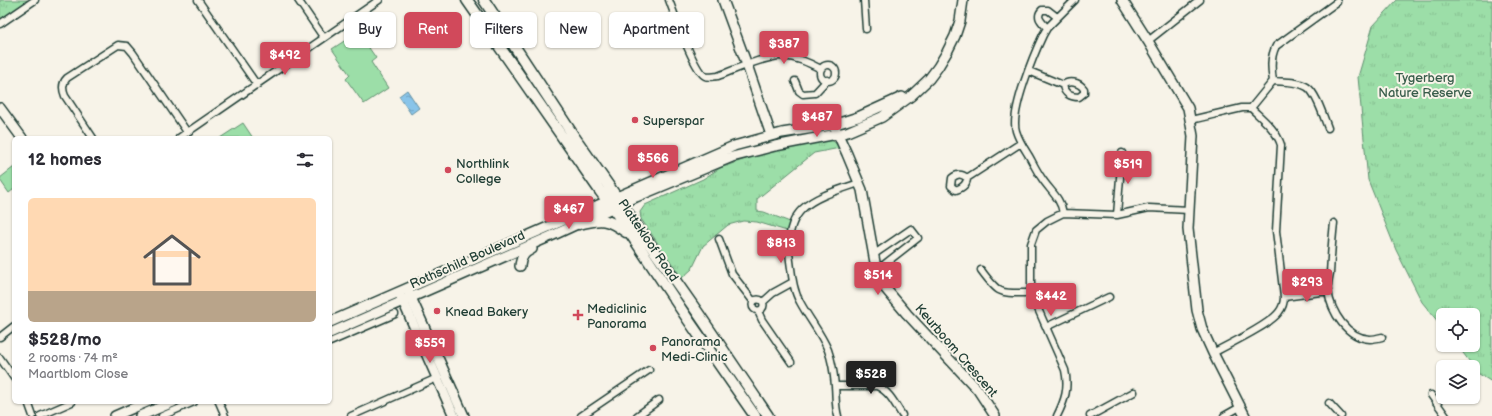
<!DOCTYPE html>
<html lang="en">
<head>
<meta charset="utf-8">
<style>
	:root { --surface:#fff; --page:#f7f7f7; --text:#2b2b33; --muted:#7c7c81; --line:#e1e1e2; --accent:#d1495b }
	body { margin:0; font-family:"Balsamiq Sans",sans-serif; background:var(--page); color:var(--text); height:100vh; display:flex; flex-direction:column; font-size:15px; white-space:nowrap }
	* { box-sizing:border-box; margin:0 }
	p { font-size:13px; color:var(--muted) }
	.icon { flex:none; width:22px; height:22px; fill:none; stroke:currentColor; stroke-width:2; stroke-linecap:round; stroke-linejoin:round }
	.map { position:relative; flex:1; overflow:hidden }
	.side { position:absolute; left:12px; top:136px; width:320px; height:268px; display:flex; flex-direction:column; background:var(--surface); border-radius:6px; box-shadow:0 1px 3px #0004 }
	.side>* { flex:none }
	.banner { position:absolute; left:344px; top:12px; width:380px; height:36px; display:flex; gap:8px }
	.controls { position:absolute; left:1436px; top:308px; display:grid; gap:8px }
	.controls a { display:grid; place-items:center; width:44px; height:44px; border-radius:6px; background:var(--surface); box-shadow:0 1px 3px #0004; font-size:20px }
	.price { position:absolute; translate:-50% -34px; padding:0 9px; border-radius:4px; background:var(--accent); color:#fff; font-size:13px; line-height:26px; filter:drop-shadow(0 1px 2px #0008) }
	.price::after { content:''; position:absolute; left:50%; top:24px; width:12px; height:9px; margin-left:-6px; background:inherit; clip-path:polygon(0 0,100% 0,50% 100%) }
	.price.on { background:#222; color:#fff }
	ul { padding:0; list-style:none }
	li { display:grid; align-content:center; gap:8px; height:212px; padding:0 16px }
	li+li { border-top:1px solid var(--line) }
	li span { display:grid; place-items:center; height:124px; border-radius:6px; color:#555 }
	li>.icon { margin-inline-start:auto }
	span .icon { width:72px; height:72px; fill:#fffc; stroke-width:1 }
	li b { font-size:17px }
	h2 { display:flex; justify-content:space-between; align-items:center; height:48px; padding:0 16px; font-size:17px }
	.chip { padding:0 14px; border-radius:6px; background:var(--surface); box-shadow:0 1px 3px #0004; font-size:14px; line-height:36px }
	.chip.on { background:var(--accent); color:#fff }
	.map>svg:first-child { display:block }
	.grass { fill:url(#grass-tufts); stroke:#5e8e6e }
	.garden { fill:#9cdea8; stroke:#5e8e6e }
	.water { fill:url(#water-ripples); stroke:#5f8ea1 }
	.lines { fill:none; stroke-linecap:round; stroke-linejoin:round }
	.street-casing { stroke:#1f3d34; stroke-width:9 }
	.secondary-casing { stroke:#1f3d34; stroke-width:12 }
	.primary-casing { stroke:#1f3d34; stroke-width:13 }
	.street { stroke:#f7f3e8; stroke-width:6 }
	.secondary { stroke:#f7f3e8; stroke-width:9 }
	.primary { stroke:#f7f3e8; stroke-width:10 }
	.poi-dot { fill:#d1495b; stroke:#f7f3e8; stroke-width:1.5 }
	.labels { text-anchor:middle; stroke-width:4; stroke-linejoin:round; paint-order:stroke }
	.park-label { font-size:13px; fill:#385d4b; stroke:#f7f3e8 }
	.poi-label { font-size:13px; fill:#1f3d34; stroke:#f7f3e8; text-anchor:start }
	.street-label { font-size:13px; fill:#1f3d34; stroke:#f7f3e8 }
</style>
</head>
<body>
<div class="map">
<svg width="1492" height="416" viewBox="0 0 1492 416">
	<defs>
		<pattern id="grass-tufts" width="24" height="20" patternUnits="userSpaceOnUse"><rect width="24" height="20" fill="#9cdea8"/><path d="M3 7l-1-3M5 7V3M7 7l1-3M15 17l-1-3M17 17v-4M19 17l1-3" fill="none" stroke="#86bf91"/></pattern>
		<pattern id="water-ripples" width="26" height="14" patternUnits="userSpaceOnUse"><rect width="26" height="14" fill="#89c4e9"/><path d="M2 4q2-2 4 0t4 0M15 11q2-2 4 0t4 0" fill="none" stroke="#6fa0be"/></pattern>
	</defs>
	<rect width="100%" height="100%" fill="#f7f3e8"/>
	<filter id="ink" filterUnits="userSpaceOnUse"><feTurbulence type="fractalNoise" baseFrequency=".025" numOctaves="2"/><feDisplacementMap in="SourceGraphic" scale="8" xChannelSelector="R" yChannelSelector="G"/><feConvolveMatrix kernelMatrix="1 2 1 2 8 2 1 2 1" color-interpolation-filters="sRGB"/></filter>
	<g filter="url(#ink)">
		<!-- grass -->
		<path class="grass" d="M 0,0 L 29,0 L 0,20 Z
			M 1397,0 L 1492,0 L 1492,382 L 1479,374 L 1457,345 L 1473,345 L 1473,315 L 1443,315 L 1443,328 L 1422,302 L 1396,250 L 1368,180 L 1358,77 L 1373,26 Z
			M 829,139 L 836,143 L 840,148 L 814,153 L 757,199 L 757,211 L 764,212 L 790,222 L 787,231 L 757,222 L 743,221 L 728,225 L 703,246 L 692,269 L 682,278 L 641,219 L 640,212 L 645,205 L 703,179 L 720,168 L 759,154 L 775,149 Z"/>
		<!-- garden -->
		<path class="garden" d="M 358,32 L 376,58 L 371,62 L 388,88 L 364,104 L 346,79 L 350,75 L 332,49 Z
			M 243,123 L 253,138 L 220,138 Z
			M 14,167 L 14,189 L 9,193 L 0,180 L 0,178 Z"/>
		<!-- water -->
		<path class="water" d="M 407,90 L 419,108 L 411,114 L 399,96 Z"/>
		<g class="lines">
			<defs>
				<path id="street" d="M 198,0 L 257,85
					M 298,0 L 324,38
					M 669,0 C 674,13 694,71 705,76 C 709,78 714,76 718,76 C 734,70 767,55 783,56 C 797,57 809,63 821,69
					M 864,0 L 866,29
					M 0,24 L 35,0
					M 1047,28 C 1042,22 1035,17 1042,10 L 1048,10 L 1057,17
					M 1148,41 L 1200,0
					M820 73a8 8 0 1 1 16 0a8 8 0 1 1-16 0Z
					M 1029,71 L 1063,85 C 1069,80 1079,82 1084,89 L 1084,93 L 1079,97 C 1071,97 1064,94 1063,85
					M 795,81 L 799,91 L 803,94 L 815,93 L 827,80
					M 1273,81 C 1271,69 1270,57 1276,46 L 1337,2
					M 1273,81 C 1283,82 1298,81 1307,87 C 1316,92 1324,118 1328,128
					M 1251,108 L 1273,81
					M 1191,120 L 1242,108 L 1251,108 C 1262,119 1276,129 1281,145 L 1276,231 L 1284,297 C 1284,302 1283,307 1279,312 C 1270,325 1229,344 1213,353
					M 93,138 L 65,96 C 62,89 62,83 67,78 L 118,45 L 127,46 L 133,53 L 187,132
					M 179,138 L 379,0
					M 967,178 C 961,173 957,174 952,178 L 951,186 L 956,190 C 962,188 967,185 967,178 L 1021,143
					M 1063,213 C 1061,198 1049,190 1041,177 C 1036,170 1033,163 1029,156 C 1024,148 1019,141 1016,131 C 1010,112 1034,54 1043,35 L 1047,28 L 1075,0
					M 1117,215 L 1122,153
					M 1334,223 C 1332,240 1331,256 1330,273 C 1329,278 1327,286 1328,291 C 1331,312 1347,338 1370,339 C 1374,339 1378,338 1382,337
					M 719,239 L 732,274 L 753,301
					M 873,255 L 911,229 L 918,238 L 877,270
					M 981,270 C 1000,296 1000,293 1031,293
					M 1284,297 L 1328,291
					M752.5 305a5.5 5.5 0 1 1 11 0a5.5 5.5 0 1 1-11 0Z
					M 763,302 L 773,293 L 793,282
					M 758,311 L 762,320 L 791,362
					M 1046,327 L 1109,297
					M 0,337 L 14,326
					M 330,342 L 395,314
					M 0,358 L 14,378
					M 835,386 L 877,386 C 889,391 895,404 902,415
					M 1431,395 L 1446,416
					M 28,402 L 33,416
					M 219,402 L 225,416
					M 1329,403 L 1341,416
					M 40,416 L 72,402
					M 162,416 L 194,402
					M 351,416 L 437,378
					M 581,416 L 649,370
					M 637,416 L 659,400
					M 838,416 C 835,406 836,396 835,386 C 834,374 832,361 828,350 C 821,333 809,319 800,302 C 793,290 792,275 790,261 C 782,205 815,198 859,183
					M 1057,416 C 1065,400 1069,388 1065,370 L 1031,293 L 1031,244 L 1036,230 L 1047,221 L 1063,213 L 1117,215 L 1149,208 L 1189,210
					M 1090,416 L 1134,392
					M 1224,416 L 1240,407"/>
				<path id="secondary" d="M 723,0 L 747,65 L 771,135
					M 1122,0 L 1148,41 L 1188,108 L 1193,136 L 1188,229 L 1197,310 L 1202,329 L 1213,353 L 1245,416
					M 0,108 L 22,138
					M 836,130 L 847,154 L 862,190 L 876,268 L 885,288 L 907,314 L 978,390 L 995,416
					M 520,266 C 521,257 524,253 532,249
					M 409,293 L 464,416
					M 401,297 L 454,416
					M 330,322 L 734,146 L 782,133 L 833,125 L 858,117 L 902,97
					M 330,333 L 558,233 L 636,197 L 732,157 L 775,146 L 847,132 L 882,117 L 911,96 L 929,79 L 938,67 L 947,52 L 955,36 L 960,21 L 963,0
					M 115,416 L 147,402
					M 140,416 L 173,402"/>
				<path id="primary" d="M 467,0 L 600,191 L 620,218 L 689,321 L 755,416
					M 484,0 L 575,138 L 698,313 L 768,416
					M 579,224 C 602,218 607,218 626,232"/>
			</defs>
			<!-- street casing -->
			<use href="#street" class="street-casing"/>
			<!-- secondary casing -->
			<use href="#secondary" class="secondary-casing"/>
			<!-- primary casing -->
			<use href="#primary" class="primary-casing"/>
			<!-- street -->
			<use href="#street" class="street"/>
			<!-- secondary -->
			<use href="#secondary" class="secondary"/>
			<!-- primary -->
			<use href="#primary" class="primary"/>
		</g>
	</g>
	<!-- markers -->
	<g class="poi-dot">
		<circle cx="635" cy="120" r="4"/>
		<circle cx="448" cy="170" r="4"/>
		<circle cx="437" cy="311" r="4"/>
		<path d="M576 309h4v4h4v4h-4v4h-4v-4h-4v-4h4z"/>
		<circle cx="653" cy="348" r="4"/>
	</g>
	<g class="labels">
		<!-- park labels -->
		<g class="park-label">
			<text x="1425" y="82">Tygerberg<tspan x="1425" dy="15">Nature Reserve</tspan></text>
		</g>
		<!-- poi labels -->
		<g class="poi-label">
			<text x="643" y="125">Superspar</text>
			<text x="456" y="168">Northlink<tspan x="456" dy="15">College</tspan></text>
			<text x="587" y="313">Mediclinic<tspan x="587" dy="15">Panorama</tspan></text>
			<text x="445" y="316">Knead Bakery</text>
			<text x="661" y="346">Panorama<tspan x="661" dy="15">Medi-Clinic</tspan></text>
		</g>
		<!-- street labels -->
		<g class="street-label">
			<text transform="translate(649 240) rotate(56)" y="5">Plattekloof Road</text>
			<text transform="translate(467 259) rotate(-24)" y="5">Rothschild Boulevard</text>
			<text transform="translate(957 350) rotate(49)" y="5">Keurboom Crescent</text>
		</g>
	</g>
</svg>
<div class="controls">
<a><svg class="icon" aria-label="locate" viewBox="0 0 24 24"><circle cx="12" cy="12" r="6"/><path d="M12 2v4M12 18v4M2 12h4M18 12h4"/></svg></a>
<a><svg class="icon" aria-label="layers" viewBox="0 0 24 24"><path d="M12 4l9 5-9 5-9-5zM3 14l9 5 9-5"/></svg></a>
</div>
<b class="price" style="left:784px;top:65px">$387</b>
<b class="price" style="left:285px;top:76px">$492</b>
<b class="price" style="left:817px;top:138px">$487</b>
<b class="price" style="left:653px;top:179px">$566</b>
<b class="price" style="left:1128px;top:185px">$519</b>
<b class="price" style="left:569px;top:230px">$467</b>
<b class="price" style="left:781px;top:264px">$813</b>
<b class="price" style="left:878px;top:296px">$514</b>
<b class="price" style="left:1307px;top:303px">$293</b>
<b class="price" style="left:1051px;top:317px">$442</b>
<b class="price" style="left:430px;top:364px">$559</b>
<b class="price on" style="left:871px;top:395px">$528</b>
<div class="banner">
<a class="chip">Buy</a>
<a class="chip on">Rent</a>
<a class="chip">Filters</a>
<a class="chip">New</a>
<a class="chip">Apartment</a>
</div>
<section class="side">
<h2>12 homes<svg class="icon" aria-label="filters" viewBox="0 0 24 24"><path d="M4 7h16M4 17h16"/><circle cx="9" cy="7" r="2"/><circle cx="15" cy="17" r="2"/></svg></h2>
<ul>
<li><span style="background:linear-gradient(#ffd9b3 75%,#b9a48a 0)"><svg class="icon" aria-label="home" viewBox="0 0 24 24"><path d="M3 11l9-7 9 7M6 9v11h12V9"/></svg></span><div><b>$528/mo</b><p>2 rooms · 74 m²</p><p>Maartblom Close</p></div></li>
</ul>
</section>
</div>
</body>
</html>
